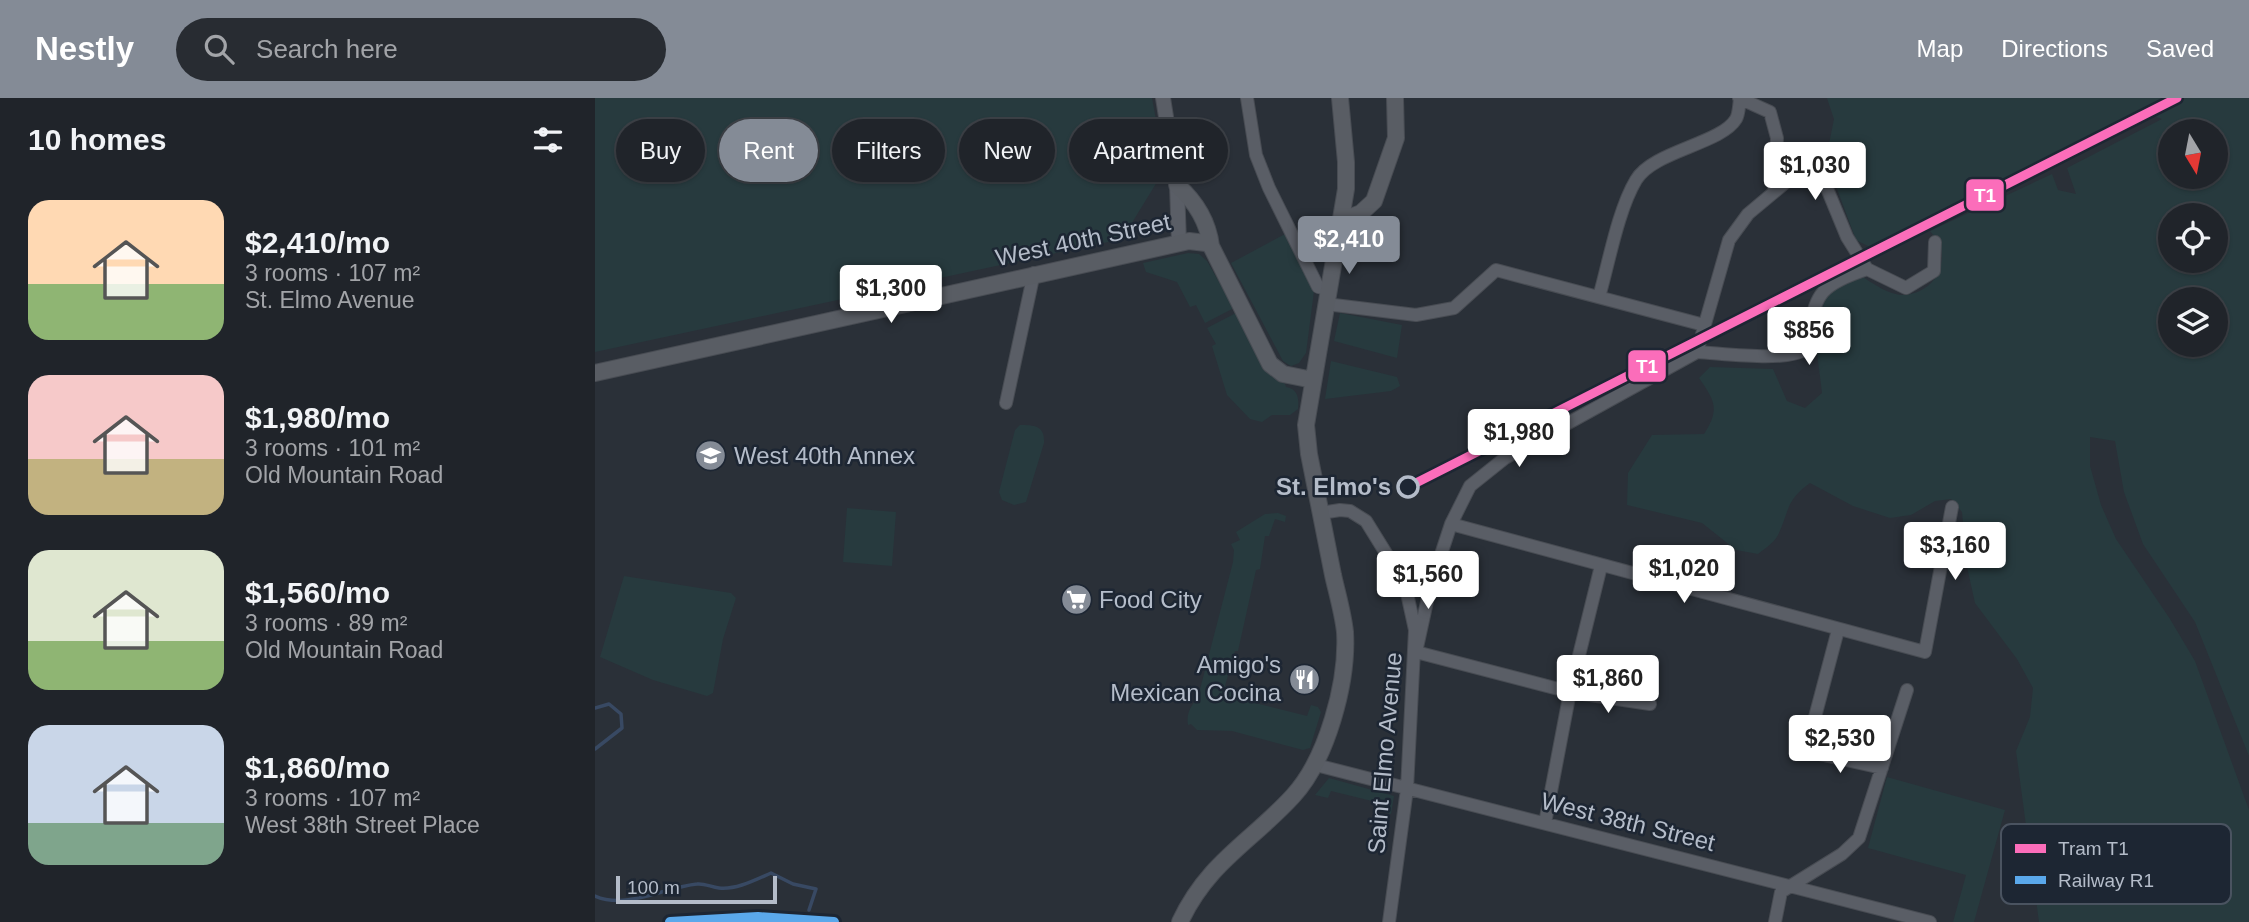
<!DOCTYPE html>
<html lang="en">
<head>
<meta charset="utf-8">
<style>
	:root { --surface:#20242a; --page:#282c32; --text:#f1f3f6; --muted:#a2a4a8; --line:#3d4147; --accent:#848b96 }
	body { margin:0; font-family:Helvetica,sans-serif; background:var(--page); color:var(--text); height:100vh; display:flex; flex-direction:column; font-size:26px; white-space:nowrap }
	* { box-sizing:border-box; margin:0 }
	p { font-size:23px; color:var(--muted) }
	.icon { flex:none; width:38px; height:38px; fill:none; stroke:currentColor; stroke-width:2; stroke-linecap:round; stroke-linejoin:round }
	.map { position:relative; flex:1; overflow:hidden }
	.details { display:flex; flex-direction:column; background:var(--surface); width:595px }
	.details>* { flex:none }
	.guide { position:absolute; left:21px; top:21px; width:665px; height:63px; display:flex; gap:14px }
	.needle { width:46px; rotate:170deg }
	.buttons { position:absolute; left:1563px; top:21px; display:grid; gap:14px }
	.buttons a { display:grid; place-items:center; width:70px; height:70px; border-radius:50%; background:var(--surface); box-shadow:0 2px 5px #0004,0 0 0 2px var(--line); font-size:35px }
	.scale { position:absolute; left:21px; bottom:18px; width:161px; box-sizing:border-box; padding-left:7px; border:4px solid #b4bcc9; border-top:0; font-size:19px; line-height:24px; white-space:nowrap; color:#b4bcc9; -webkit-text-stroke:5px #1d2633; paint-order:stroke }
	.price { position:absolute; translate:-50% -60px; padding:0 16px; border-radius:7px; background:#fff; color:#222; font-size:23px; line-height:46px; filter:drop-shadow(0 2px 4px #0008) }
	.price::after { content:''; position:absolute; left:50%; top:42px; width:21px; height:16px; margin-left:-10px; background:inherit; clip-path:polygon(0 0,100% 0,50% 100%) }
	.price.current { background:var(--accent); color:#fff }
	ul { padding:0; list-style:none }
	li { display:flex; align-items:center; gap:21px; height:175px; padding:0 28px }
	li span { display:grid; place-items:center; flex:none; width:196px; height:140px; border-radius:21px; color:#555 }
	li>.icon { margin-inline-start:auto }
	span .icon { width:84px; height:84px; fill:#fffc; stroke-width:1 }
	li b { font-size:30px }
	h2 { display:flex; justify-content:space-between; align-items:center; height:84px; padding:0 28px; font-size:30px }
	.chip { padding:0 24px; border-radius:32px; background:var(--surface); box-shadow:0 2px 5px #0004,0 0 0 2px var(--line); font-size:24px; line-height:63px }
	.chip.current { background:var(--accent); color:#fff }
	header { display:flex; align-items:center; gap:42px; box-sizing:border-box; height:98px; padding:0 35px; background:var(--accent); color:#fff }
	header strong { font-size:33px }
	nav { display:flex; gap:38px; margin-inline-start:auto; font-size:24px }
	.search { width:490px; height:63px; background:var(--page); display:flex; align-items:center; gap:18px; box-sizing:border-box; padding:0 24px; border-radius:38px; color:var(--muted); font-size:26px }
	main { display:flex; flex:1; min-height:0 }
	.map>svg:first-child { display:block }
	.green { fill:#273a3e; fill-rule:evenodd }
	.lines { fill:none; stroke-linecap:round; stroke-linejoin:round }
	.stream { stroke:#384963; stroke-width:3.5 }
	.minor-casing { stroke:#484c53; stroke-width:14 }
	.tertiary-casing { stroke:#484c53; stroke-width:16 }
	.secondary-casing { stroke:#484c53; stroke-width:18 }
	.minor { stroke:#5a5e66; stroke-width:12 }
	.tertiary { stroke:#5a5e66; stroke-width:14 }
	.secondary { stroke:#595d64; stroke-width:16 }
	.rail-casing { stroke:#595d64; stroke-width:6 }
	.rail { stroke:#1d2633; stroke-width:3.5; stroke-dasharray:10; stroke-linecap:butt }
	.rail-1-casing { stroke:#1d2633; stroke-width:16 }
	.rail-1 { stroke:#5aa8eb; stroke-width:10 }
	.tram-1-casing { stroke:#1d2633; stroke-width:14 }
	.tram-1 { stroke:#fb6dba; stroke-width:9 }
	.stop-dot { fill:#1d2633; stroke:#b4bcc9; stroke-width:3.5 }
	.labels { text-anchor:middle; stroke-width:5; stroke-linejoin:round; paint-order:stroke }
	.street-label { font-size:24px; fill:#b4bcc9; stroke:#1d2633 }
	.poi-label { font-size:24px; fill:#b4bcc9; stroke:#1d2633; text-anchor:start }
	.stop-label { font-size:24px; font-weight:bold; fill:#b4bcc9; stroke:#1d2633; text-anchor:end }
	.key { fill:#1d2633; stroke:#4a5360; stroke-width:2 }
	.key-label { font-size:19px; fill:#b4bcc9 }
	.line-badge { stroke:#1d2633; stroke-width:2.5 }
	.badge-label { font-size:19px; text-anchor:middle; font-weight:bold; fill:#fff }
</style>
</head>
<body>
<header>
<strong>Nestly</strong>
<div class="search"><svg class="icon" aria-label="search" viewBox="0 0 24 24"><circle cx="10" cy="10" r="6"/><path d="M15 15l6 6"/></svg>Search here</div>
<nav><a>Map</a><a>Directions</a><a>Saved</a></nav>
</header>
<main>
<section class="details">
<h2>10 homes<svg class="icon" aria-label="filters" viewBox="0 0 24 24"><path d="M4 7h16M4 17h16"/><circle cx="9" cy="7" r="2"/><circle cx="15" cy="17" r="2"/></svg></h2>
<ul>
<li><span style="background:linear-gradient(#ffd9b3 60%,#8fb573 0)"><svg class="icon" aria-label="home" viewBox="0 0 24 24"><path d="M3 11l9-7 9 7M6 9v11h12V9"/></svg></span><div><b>$2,410/mo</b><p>3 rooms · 107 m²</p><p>St. Elmo Avenue</p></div></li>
<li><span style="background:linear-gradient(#f6c9c9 60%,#c2b280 0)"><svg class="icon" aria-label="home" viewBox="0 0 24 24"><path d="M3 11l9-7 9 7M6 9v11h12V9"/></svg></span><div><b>$1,980/mo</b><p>3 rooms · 101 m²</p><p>Old Mountain Road</p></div></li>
<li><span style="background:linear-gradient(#dfe7d0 65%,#8fb573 0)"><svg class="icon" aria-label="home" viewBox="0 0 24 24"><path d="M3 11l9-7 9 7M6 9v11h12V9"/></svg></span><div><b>$1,560/mo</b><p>3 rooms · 89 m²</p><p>Old Mountain Road</p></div></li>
<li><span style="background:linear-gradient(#c9d6e8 70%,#7fa58c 0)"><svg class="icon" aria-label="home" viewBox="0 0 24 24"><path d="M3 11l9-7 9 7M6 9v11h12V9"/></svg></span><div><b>$1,860/mo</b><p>3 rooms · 107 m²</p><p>West 38th Street Place</p></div></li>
</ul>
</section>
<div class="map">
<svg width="1654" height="824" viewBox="0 0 1654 824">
	<rect width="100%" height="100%" fill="#2a3038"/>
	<!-- green -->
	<path class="green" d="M 0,0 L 557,0 L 570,71 L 527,141 L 0,254 Z
		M 1232,0 L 1654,0 L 1654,658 L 1600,524 L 1548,446 L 1529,394 L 1520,343 L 1495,339 L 1495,368 L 1506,407 L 1521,441 L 1575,521 L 1600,563 L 1654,712 L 1654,824 L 1444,824 L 1421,653 L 1435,619 L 1438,590 L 1422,561 L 1380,505 L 1372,469 L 1367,414 L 1356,401 L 1340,403 L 1316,417 L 1295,420 L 1258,408 L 1215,385 C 1190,403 1195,412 1183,437 C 1180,444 1169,451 1163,456 L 1141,452 L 1107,425 L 1032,407 L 1033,375 L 1057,337 L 1109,336 C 1125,311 1120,303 1104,280 L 1115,269 L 1178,271 L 1192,303 L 1210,310 L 1227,295 C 1224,263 1211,213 1240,190 C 1247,184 1257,181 1265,177 C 1277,185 1295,198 1310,197 C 1334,195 1351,174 1346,151 C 1345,145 1339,138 1335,133 L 1457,76 L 1463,92 L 1481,96 L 1472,70 L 1567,21 L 1544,13 L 1275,149 L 1261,142 L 1231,61 L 1239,21 ZM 1575,33 L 1620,33 L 1620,79 L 1575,79 ZM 1575,117 L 1620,117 L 1620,163 L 1575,163 ZM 1575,201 L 1620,201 L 1620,247 L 1575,247 Z
		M 692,135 L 719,193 L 711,255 L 704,265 L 696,268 L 688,263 L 636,165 Z
		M 593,155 L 604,156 L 612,163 L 639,210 L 610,225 L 601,207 L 595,209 L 582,184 L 551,174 L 548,165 Z
		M 641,215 L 674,275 L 690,286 L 691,289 C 703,291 704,300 703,311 L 695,317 L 677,317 L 667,324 L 655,321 L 632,297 L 617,248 L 621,246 L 612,230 Z
		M 745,215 L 807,227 L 802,260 L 739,243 Z
		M 736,263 L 802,279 L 805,288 L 796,293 L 730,301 Z
		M 425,327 C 440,327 450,328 449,345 L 431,404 L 419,407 L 407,402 L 404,394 L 420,332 Z
		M 252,410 L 301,414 L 297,468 L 248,464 Z
		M 683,415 L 691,418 L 690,424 L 680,421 L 674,438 L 670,438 L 665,471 L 661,472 L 643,553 L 640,553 L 630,588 L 637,591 L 636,599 L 712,618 L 716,607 L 723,609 L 726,614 L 715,650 L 708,652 L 637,633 L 602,632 L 596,626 L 593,627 C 591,615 596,608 603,599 L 638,464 L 639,452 L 636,446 L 645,442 L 641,434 L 670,416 Z
		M 29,478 L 136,495 L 141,500 L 128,541 L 118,595 L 112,598 L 58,582 L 5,559 Z
		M 1292,679 L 1410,712 L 1379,824 L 1358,824 L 1371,777 L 1273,750 Z
		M 734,680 L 799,698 L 796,716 L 781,712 L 781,704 L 736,693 L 733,700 L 720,697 Z"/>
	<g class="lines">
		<!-- stream -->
		<path class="stream" d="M 0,610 L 14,606 L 26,616 L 27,630 L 0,651
			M 0,798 C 32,812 70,789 102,786 C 109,785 116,789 124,790 C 141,792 160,782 176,775 L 198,786 L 221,791 L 214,812"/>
		<defs>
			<path id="minor" d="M 652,0 L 661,57 L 674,90 L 723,189 L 733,191
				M 1144,0 L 1175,14 L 1182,40 L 1179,94
				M 1004,199 C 1014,164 1023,112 1041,82 C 1058,53 1126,46 1141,21 C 1144,16 1144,7 1145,1
				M 731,206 L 821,217 L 859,210 L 901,172 L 1109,227
				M 1102,254 C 1126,255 1191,264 1209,252 C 1223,200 1215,190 1272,171
				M 411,305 L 439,175
				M 726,415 L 745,412 L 755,413 L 771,423 L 810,486 L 820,532 L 812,691 L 794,824
				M 856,426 L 1330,554 L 1357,409
				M 1243,532 L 1211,653 L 1287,670
				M 1055,606 L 975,594 L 821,554 L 835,490 L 856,426 L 875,388 L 910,360 L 1102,254 L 1134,142 L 1153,116 L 1196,80 L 1215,71 L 1226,76 L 1252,139 L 1272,171 L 1311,190 L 1339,173 L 1340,144
				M 721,667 L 1335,824
				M 950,725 L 975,594 L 1006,468
				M 1180,824 L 1186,794 L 1247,756 L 1264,740 L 1312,592"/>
			<path id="tertiary" d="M 568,0 L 582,87 L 584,145"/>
			<path id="secondary" d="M 582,87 C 600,103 613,124 616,148 L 675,266 L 688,276 L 718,282
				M 746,123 L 766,115 L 779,103 L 801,40 L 800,0
				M 0,275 L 594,143 L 611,145 L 616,148
				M 585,824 C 613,764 656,744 698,698 C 732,661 753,584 750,534 C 748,515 742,495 738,477 C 730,436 722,396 714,356 L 711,327 L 751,91 L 751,64 L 745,0"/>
		</defs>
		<!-- minor casing -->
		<use href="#minor" class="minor-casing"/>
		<!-- tertiary casing -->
		<use href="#tertiary" class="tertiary-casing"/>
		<!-- secondary casing -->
		<use href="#secondary" class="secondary-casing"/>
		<!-- minor -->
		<use href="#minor" class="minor"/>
		<!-- tertiary -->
		<use href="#tertiary" class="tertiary"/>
		<!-- secondary -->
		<use href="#secondary" class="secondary"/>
		<defs>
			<path id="rail" d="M 75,824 L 163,819 L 239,824"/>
		</defs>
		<!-- rail casing -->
		<use href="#rail" class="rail-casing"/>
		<!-- rail -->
		<use href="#rail" class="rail"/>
		<defs>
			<path id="rail-1" d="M 75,824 L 163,819 L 239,824"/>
		</defs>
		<!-- rail-1 casing -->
		<use href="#rail-1" class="rail-1-casing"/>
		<!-- rail-1 -->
		<use href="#rail-1" class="rail-1"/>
		<defs>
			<path id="tram-1" d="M 813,389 L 1582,0"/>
		</defs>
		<!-- tram-1 casing -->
		<use href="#tram-1" class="tram-1-casing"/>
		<!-- tram-1 -->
		<use href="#tram-1" class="tram-1"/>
	</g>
	<!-- icons -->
	<defs>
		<symbol id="school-disc" viewBox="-11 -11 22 22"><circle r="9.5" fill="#848b96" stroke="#1d2633"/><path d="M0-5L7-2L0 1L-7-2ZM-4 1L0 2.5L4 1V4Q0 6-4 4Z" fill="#fff"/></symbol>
		<symbol id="supermarket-disc" viewBox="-11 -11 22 22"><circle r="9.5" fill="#848b96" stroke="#1d2633"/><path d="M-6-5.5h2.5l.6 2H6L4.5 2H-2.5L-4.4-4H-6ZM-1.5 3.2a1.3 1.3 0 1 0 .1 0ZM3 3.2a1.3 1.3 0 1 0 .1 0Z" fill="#fff"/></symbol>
		<symbol id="restaurant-disc" viewBox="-11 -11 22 22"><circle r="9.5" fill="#848b96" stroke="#1d2633"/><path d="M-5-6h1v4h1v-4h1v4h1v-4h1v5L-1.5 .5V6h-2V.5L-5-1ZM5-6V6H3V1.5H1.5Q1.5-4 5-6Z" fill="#fff"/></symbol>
	</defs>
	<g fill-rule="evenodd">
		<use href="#school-disc" x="98" y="340" width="35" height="35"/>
		<use href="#supermarket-disc" x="464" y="484" width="35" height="35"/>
		<use href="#restaurant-disc" x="692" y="564" width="35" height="35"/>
	</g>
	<!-- markers -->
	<circle class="stop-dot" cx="813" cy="389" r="10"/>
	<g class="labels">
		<!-- street labels -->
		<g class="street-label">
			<text transform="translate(488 142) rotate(-12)" y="8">West 40th Street</text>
			<text transform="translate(790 655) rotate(-85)" y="8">Saint Elmo Avenue</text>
			<text transform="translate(1033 724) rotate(14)" y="8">West 38th Street</text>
		</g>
		<!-- poi labels -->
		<g class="poi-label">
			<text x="139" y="366">West 40th Annex</text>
			<text x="504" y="510">Food City</text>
			<text x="686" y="575" text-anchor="end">Amigo's<tspan x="686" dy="28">Mexican Cocina</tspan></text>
		</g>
		<!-- stop labels -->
		<g class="stop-label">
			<text x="796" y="397">St. Elmo's</text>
		</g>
	</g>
	<!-- legend -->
	<rect x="1406" y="726" width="230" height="80" rx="10" class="key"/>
	<rect x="1420" y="746" width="31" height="9" fill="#fb6dba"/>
	<rect x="1420" y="778" width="31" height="8" fill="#5aa8eb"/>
	<g class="key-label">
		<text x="1463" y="757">Tram T1</text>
		<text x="1463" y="789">Railway R1</text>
	</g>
	<g class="line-badge">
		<rect x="1370" y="80" width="40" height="34" rx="7" fill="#fb6dba"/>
		<rect x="1032" y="251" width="40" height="34" rx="7" fill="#fb6dba"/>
	</g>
	<g class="badge-label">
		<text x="1390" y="104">T1</text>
		<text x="1052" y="275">T1</text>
	</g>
</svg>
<div class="buttons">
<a><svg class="needle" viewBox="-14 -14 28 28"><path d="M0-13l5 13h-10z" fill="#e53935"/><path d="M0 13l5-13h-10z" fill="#a2a4a8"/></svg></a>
<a><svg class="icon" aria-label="locate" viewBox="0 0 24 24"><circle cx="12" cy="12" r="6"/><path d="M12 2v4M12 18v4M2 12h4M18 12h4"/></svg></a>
<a><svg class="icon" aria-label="layers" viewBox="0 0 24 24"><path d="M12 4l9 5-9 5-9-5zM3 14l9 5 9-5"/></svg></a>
</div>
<div class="scale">100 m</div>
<b class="price" style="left:1220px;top:104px">$1,030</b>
<b class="price current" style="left:754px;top:178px">$2,410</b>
<b class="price" style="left:296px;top:227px">$1,300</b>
<b class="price" style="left:1214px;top:269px">$856</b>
<b class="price" style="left:924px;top:371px">$1,980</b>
<b class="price" style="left:1360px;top:484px">$3,160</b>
<b class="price" style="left:1089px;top:507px">$1,020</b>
<b class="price" style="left:833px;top:513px">$1,560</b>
<b class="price" style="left:1013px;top:617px">$1,860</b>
<b class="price" style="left:1245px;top:677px">$2,530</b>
<div class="guide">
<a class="chip">Buy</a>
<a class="chip current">Rent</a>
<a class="chip">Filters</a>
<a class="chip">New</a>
<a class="chip">Apartment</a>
</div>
</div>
</main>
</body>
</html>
